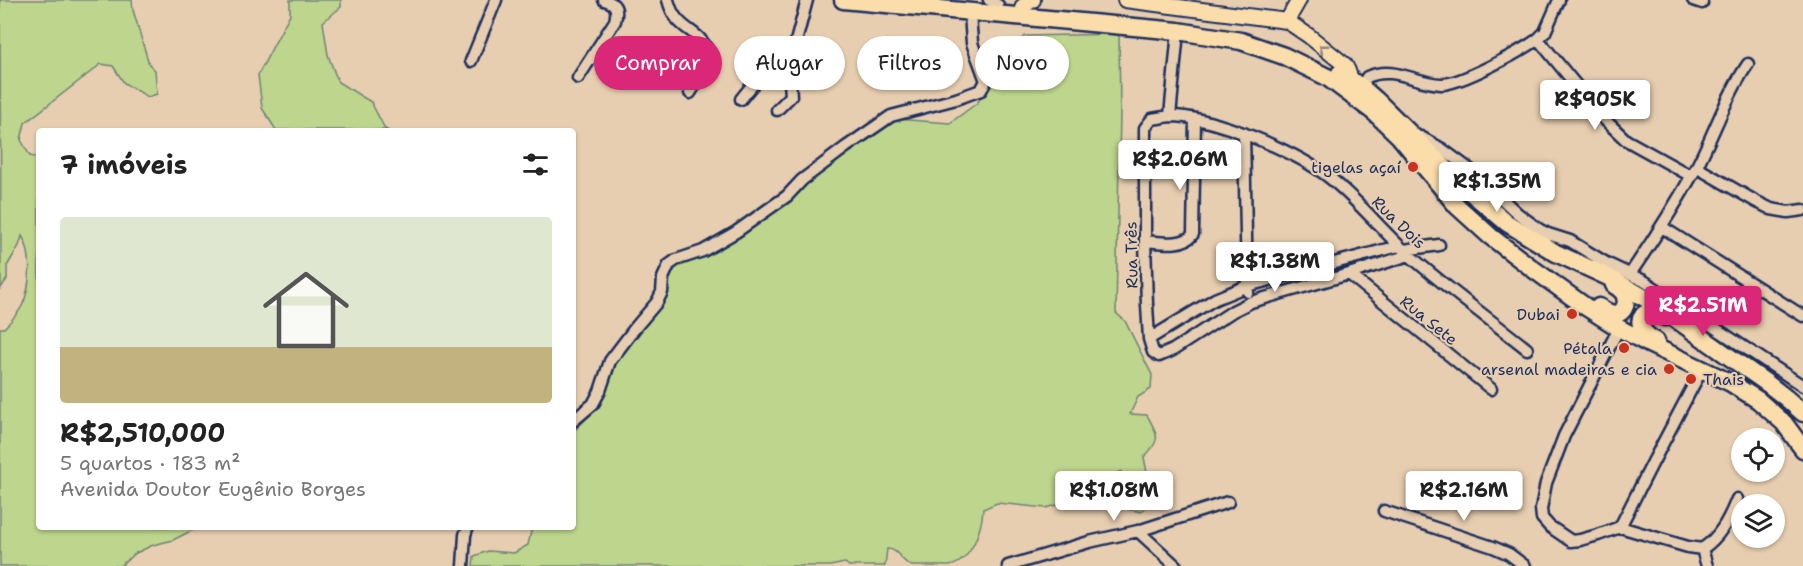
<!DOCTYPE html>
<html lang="pt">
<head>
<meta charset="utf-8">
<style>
	:root { --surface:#fff; --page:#f2f2f2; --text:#222; --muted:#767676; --line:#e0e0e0; --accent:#db2777 }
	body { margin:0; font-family:"Shantell Sans",sans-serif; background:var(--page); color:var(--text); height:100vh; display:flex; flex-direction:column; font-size:22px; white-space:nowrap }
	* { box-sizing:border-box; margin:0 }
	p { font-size:20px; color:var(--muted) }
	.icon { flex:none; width:33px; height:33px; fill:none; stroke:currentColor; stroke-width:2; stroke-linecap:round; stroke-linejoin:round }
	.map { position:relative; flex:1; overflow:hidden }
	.side { position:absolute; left:36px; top:128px; width:540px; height:402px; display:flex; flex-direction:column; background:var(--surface); border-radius:6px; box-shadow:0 2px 4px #0004 }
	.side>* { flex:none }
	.guide { position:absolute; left:594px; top:36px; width:570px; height:54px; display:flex; gap:12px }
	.tools { position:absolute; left:1731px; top:428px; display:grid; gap:12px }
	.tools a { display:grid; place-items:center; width:54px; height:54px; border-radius:50%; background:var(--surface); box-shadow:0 2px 4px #0004; font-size:30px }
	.price { position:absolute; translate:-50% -51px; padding:0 14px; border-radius:6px; background:#fff; color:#222; font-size:20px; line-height:39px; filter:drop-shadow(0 2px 3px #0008) }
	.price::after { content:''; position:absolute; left:50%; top:36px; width:18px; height:14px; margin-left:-9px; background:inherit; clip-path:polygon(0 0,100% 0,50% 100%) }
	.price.active { background:var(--accent); color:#fff }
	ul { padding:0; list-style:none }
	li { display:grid; align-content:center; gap:12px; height:318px; padding:0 24px }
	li+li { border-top:2px solid var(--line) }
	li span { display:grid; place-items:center; height:186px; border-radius:6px; color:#555 }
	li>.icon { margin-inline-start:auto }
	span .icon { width:108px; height:108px; fill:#fffc; stroke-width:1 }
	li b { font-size:26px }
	h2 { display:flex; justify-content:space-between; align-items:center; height:72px; padding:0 24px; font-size:26px }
	.chip { padding:0 21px; border-radius:27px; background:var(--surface); box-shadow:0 2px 4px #0004; font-size:21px; line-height:54px }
	.chip.active { background:var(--accent); color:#fff }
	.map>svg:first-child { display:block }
	.green { fill:#bdd58c; stroke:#6c8275; stroke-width:1.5 }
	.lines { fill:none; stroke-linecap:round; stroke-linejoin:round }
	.minor-casing { stroke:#1b2f5e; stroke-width:15 }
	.major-casing { stroke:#1b2f5e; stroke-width:18 }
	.highway-casing { stroke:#1b2f5e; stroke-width:21 }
	.minor { stroke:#e8ceb0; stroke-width:10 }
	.major { stroke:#fbddab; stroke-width:14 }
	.highway { stroke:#fbddab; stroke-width:16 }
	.oneway { stroke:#8b8684 }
	.poi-dot { fill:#c8321e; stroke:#e8ceb0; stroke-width:2 }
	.labels { text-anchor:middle; stroke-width:4.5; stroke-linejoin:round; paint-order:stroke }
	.poi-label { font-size:16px; fill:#1b2f5e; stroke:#e8ceb0; text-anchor:end }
	.street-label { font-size:16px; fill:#1b2f5e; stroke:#e8ceb0 }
</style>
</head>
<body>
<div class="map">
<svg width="1803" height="566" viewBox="0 0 1803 566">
	<rect width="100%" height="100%" fill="#e8ceb0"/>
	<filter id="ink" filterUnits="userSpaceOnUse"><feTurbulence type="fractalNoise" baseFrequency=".0167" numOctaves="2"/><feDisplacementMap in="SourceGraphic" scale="12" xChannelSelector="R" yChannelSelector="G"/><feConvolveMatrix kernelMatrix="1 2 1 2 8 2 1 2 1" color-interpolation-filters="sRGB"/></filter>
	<g filter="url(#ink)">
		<!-- green -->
		<path class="green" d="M 0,0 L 132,0 L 133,10 L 149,64 L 155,70 L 157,94 L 148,97 L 124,83 L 113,66 L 101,64 L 25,123 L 21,140 L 30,156 L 39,158 L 39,526 L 199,527 L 173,540 L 153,545 L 136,553 L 120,566 L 0,566 L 0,328 L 4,328 C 11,321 18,314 22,306 C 31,287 33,254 22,236 L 19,246 L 7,266 L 7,279 L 1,288 Z
			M 290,0 L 341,0 L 341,7 L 323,22 L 328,55 L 338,82 L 371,102 L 385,129 L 388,130 L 276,130 L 262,108 L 258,75 L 290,14 Z
			M 1119,34 L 1120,113 L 1116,313 L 1125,321 L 1152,375 L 1151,389 L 1138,397 L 1130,414 L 1147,415 C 1158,436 1162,439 1144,457 L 1148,478 L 1148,505 L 1141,512 L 1128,509 L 1120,504 C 1119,491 1124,484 1121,471 L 1108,477 L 1093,492 L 1076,500 L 1046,508 L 997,503 L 983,509 C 982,528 972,561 950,566 C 945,566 937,566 931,566 C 926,566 918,566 913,566 C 901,564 900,549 887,549 L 885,566 L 849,566 L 845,563 L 830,566 L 473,566 L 474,556 L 488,551 L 514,553 L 528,545 L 532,527 L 573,526 L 573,432 L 601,404 L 609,379 L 624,346 L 649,318 L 667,272 L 682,260 L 702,258 L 760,219 L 836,157 L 894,119 L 950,123 L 977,103 L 1002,71 L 1006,56 L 1025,36 Z"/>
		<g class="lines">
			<defs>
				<path id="minor" d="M 668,0 C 676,31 696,27 707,49 L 702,74 L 690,93
					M 989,0 L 998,5
					M 1693,0 L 1702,3
					M 1538,39 L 1603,118 L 1626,140 L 1691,176
					M 471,61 L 496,0
					M 578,78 L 615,21 C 618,9 616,3 604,0
					M 1361,87 L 1367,77 C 1393,65 1415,83 1441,84 C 1459,85 1522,51 1538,39 L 1545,32 L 1559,0
					M 741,99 C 755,82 764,66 789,68
					M 777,110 L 791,96 L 789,68 L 807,0
					M 1170,116 L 1178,31
					M 1244,133 L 1247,286 L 1248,292
					M 1421,137 L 1442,149 L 1472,171 L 1517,213 L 1540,230 L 1548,234 L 1570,241 L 1606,263
					M 1696,167 L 1755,201 L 1771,209 L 1788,212 L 1803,210
					M 1662,227 L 1803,316
					M 1145,241 C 1160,242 1184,247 1193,234 L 1195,120
					M 1404,250 L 1439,245
					M 1409,255 L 1349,274 L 1251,302 L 1233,311 L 1173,350 L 1159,356 L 1153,352 L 1149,339 L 1147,305 L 1145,241 L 1145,128 L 1152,119 C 1158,118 1164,117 1170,116 C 1213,116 1297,152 1330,178 C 1359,201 1382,231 1409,255 C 1447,288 1488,318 1527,349
					M 1592,266 L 1605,266 L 1606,263 L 1644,281 L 1803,386
					M 1349,274 L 1491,389
					M 1630,274 C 1654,239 1676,204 1696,168 C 1714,134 1726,96 1748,64
					M 1619,328 L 1564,436 L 1546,483 L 1541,509 L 1542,518 L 1549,526 L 1571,541 L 1580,540 L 1598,535 L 1620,527 L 1688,547 L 1702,549 C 1720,537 1729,519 1737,499
					M 1149,339 L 1215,299 L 1247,286 L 1399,246
					M 573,421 L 593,404 L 600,391 L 610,361 L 635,328 L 657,302 L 662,292 L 663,278 L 669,265 L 676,260 L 703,251 L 736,232 L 787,196 L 802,180 L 846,147 L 891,116 L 956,99 L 981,90 L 986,81 L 972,43 L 970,13
					M 1384,511 L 1493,547 L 1509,554 L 1525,566
					M 1620,527 L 1653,462 L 1702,369
					M 1138,531 L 1176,566
					M 1702,549 L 1707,566
					M 463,566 L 465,535 L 468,526
					M 1008,566 L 1089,542 L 1138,531 L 1228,502"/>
				<path id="major" d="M 1125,0 L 1287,21 L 1309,36 L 1345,65 L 1348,71 L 1351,80
					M 1023,6 L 1033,0
					M 1287,21 L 1299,0"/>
				<path id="highway" d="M 843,0 L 1178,31 L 1241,41 L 1284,56 L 1327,77 L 1374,112 L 1399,136 L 1457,206 L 1490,236 L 1533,269 L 1586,307 L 1619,328 L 1649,344 L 1731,383 L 1758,400 L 1784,423 L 1803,449
					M 1340,73 L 1361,87 L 1376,100 L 1463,186 L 1507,223 L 1556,253 L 1608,277 L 1650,301 L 1768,384 L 1786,398 L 1803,413
					M 1599,307 C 1603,310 1609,313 1613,314 C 1626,315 1629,299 1622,291 C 1621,290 1616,286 1614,285
					M 1656,341 C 1630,329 1639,301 1665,317"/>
			</defs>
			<!-- minor casing -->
			<use href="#minor" class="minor-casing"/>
			<!-- major casing -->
			<use href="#major" class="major-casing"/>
			<!-- highway casing -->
			<use href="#highway" class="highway-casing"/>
			<!-- minor -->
			<use href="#minor" class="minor"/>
			<!-- major -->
			<use href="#major" class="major"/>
			<!-- highway -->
			<use href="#highway" class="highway"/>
		</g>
		<!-- one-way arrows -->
		<defs><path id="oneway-chevron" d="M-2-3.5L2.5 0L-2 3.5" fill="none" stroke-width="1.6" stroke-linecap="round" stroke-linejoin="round" transform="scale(1.5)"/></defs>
		<use class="oneway" href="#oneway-chevron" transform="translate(1323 48) rotate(-141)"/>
	</g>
	<!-- markers -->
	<g class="poi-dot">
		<circle cx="1413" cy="167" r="6"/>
		<circle cx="1572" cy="314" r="6"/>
		<circle cx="1624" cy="348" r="6"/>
		<circle cx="1669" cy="369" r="6"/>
		<circle cx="1691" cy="379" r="6"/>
	</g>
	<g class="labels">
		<!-- poi labels -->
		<g class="poi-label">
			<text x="1401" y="173">tigelas açaí</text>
			<text x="1560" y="320">Dubai</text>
			<text x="1612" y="354">Pétala</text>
			<text x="1657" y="375">arsenal madeiras e cia</text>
			<text x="1703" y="385" text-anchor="start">Thais</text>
		</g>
		<!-- street labels -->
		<g class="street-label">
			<text transform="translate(1399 222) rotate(44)" y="6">Rua Dois</text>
			<text transform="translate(1131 255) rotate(-91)" y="6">Rua Três</text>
			<text transform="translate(1429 320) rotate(39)" y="6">Rua Sete</text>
		</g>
	</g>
</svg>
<div class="tools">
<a><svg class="icon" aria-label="locate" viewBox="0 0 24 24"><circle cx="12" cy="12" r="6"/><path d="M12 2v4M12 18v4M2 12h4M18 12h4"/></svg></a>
<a><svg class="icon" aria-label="layers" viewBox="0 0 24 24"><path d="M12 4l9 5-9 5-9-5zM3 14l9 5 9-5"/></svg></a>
</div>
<b class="price" style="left:1595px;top:131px">R$905K</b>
<b class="price" style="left:1180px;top:191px">R$2.06M</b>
<b class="price" style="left:1497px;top:213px">R$1.35M</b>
<b class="price" style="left:1275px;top:293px">R$1.38M</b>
<b class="price active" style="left:1703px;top:337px">R$2.51M</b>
<b class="price" style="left:1114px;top:522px">R$1.08M</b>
<b class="price" style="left:1464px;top:522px">R$2.16M</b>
<div class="guide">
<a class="chip active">Comprar</a>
<a class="chip">Alugar</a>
<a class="chip">Filtros</a>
<a class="chip">Novo</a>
</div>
<section class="side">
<h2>7 imóveis<svg class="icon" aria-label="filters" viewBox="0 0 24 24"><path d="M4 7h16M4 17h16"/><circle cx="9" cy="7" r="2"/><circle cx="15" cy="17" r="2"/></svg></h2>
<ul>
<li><span style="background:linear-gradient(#dfe7d0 70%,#c2b280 0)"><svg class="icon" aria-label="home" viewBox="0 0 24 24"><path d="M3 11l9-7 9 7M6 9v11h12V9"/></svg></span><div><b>R$2,510,000</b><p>5 quartos · 183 m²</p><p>Avenida Doutor Eugênio Borges</p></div></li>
</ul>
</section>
</div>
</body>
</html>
